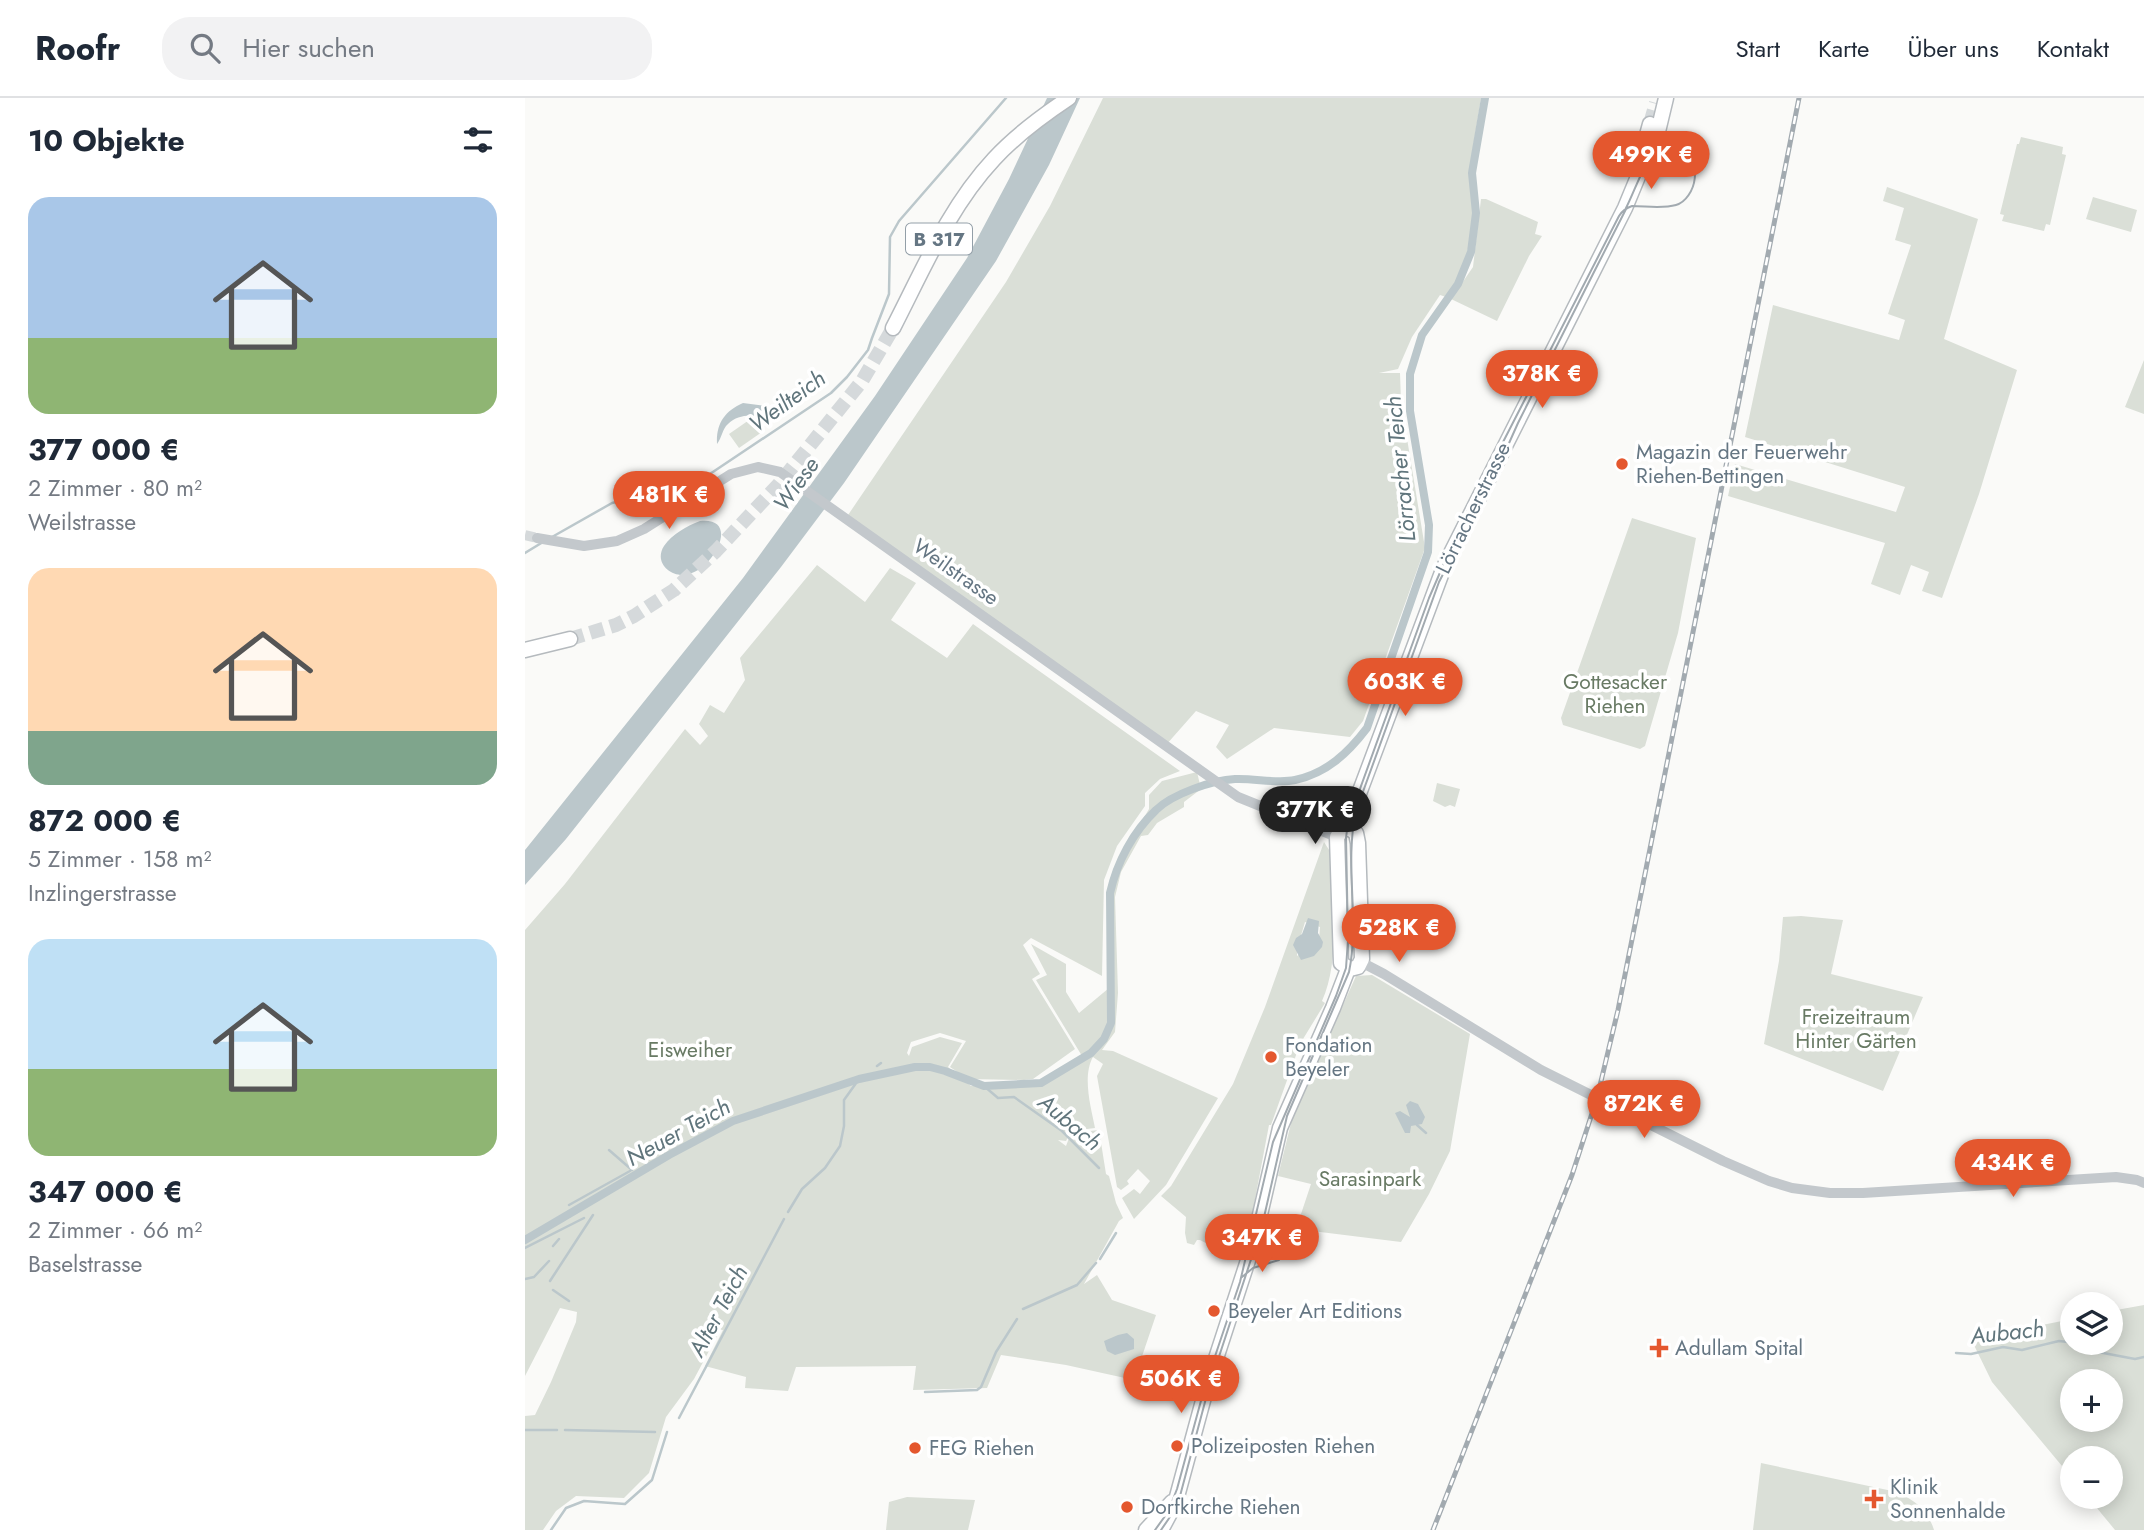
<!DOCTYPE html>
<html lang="de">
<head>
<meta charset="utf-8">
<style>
	:root { --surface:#fff; --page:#f2f2f3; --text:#1f2937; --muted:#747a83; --line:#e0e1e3; --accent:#e4572e }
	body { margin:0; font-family:Jost,sans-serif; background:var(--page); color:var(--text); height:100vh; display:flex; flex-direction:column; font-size:26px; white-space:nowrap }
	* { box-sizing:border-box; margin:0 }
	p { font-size:23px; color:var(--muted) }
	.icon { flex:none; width:38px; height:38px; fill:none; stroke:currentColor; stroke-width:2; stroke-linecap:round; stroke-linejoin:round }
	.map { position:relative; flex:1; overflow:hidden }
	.sheet { display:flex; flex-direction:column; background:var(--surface); width:525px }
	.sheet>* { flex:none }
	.fabs { position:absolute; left:1535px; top:1194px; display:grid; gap:14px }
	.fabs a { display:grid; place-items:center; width:63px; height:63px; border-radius:50%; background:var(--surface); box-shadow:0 4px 18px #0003; font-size:35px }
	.price { position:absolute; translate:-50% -60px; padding:0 16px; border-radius:24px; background:var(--accent); color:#fff; font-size:23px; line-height:46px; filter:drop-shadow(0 2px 4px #0008) }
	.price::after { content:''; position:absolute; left:50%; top:42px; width:21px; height:16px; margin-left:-10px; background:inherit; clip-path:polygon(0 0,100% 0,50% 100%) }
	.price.current { background:#222; color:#fff }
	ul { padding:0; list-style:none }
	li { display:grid; align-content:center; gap:14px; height:371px; padding:0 28px }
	li span { display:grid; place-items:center; height:217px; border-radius:21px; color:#555 }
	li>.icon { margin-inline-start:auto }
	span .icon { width:126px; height:126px; fill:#fffc; stroke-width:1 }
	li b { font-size:30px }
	h2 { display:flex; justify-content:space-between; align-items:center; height:84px; padding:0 28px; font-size:30px }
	header { display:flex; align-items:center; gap:42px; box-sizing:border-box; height:98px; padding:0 35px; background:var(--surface); border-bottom:2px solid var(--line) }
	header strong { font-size:33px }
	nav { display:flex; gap:38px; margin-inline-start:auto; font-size:24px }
	.search { width:490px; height:63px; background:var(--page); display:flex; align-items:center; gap:18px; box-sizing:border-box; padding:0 24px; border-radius:28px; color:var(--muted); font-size:26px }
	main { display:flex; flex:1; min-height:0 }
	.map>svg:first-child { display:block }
	.green { fill:#dadfd7; fill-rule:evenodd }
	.water { fill:#bbc7cb }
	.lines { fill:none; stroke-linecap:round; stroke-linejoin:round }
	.stream { stroke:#bbc7cb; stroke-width:2.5 }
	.canal { stroke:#bbc7cb; stroke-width:8 }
	.minor-tunnel { stroke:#d5d9db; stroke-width:10; stroke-dasharray:10 5; stroke-linecap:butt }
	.major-tunnel { stroke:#d5d9db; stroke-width:14; stroke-dasharray:14 7; stroke-linecap:butt }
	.major-casing { stroke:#b5babe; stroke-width:17 }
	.minor { stroke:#c3c8cc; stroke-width:10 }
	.major { stroke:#fff; stroke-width:14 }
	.tram { stroke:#a2aab0; stroke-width:2 }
	.rail-casing { stroke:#a2aab0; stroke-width:5 }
	.rail { stroke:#fff; stroke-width:2.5; stroke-dasharray:8; stroke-linecap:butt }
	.poi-dot { fill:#e4572e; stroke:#fff; stroke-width:2.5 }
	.labels { text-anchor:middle; stroke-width:7; stroke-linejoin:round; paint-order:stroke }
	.shield { fill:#fff; stroke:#939fa8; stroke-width:2 }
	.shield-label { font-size:19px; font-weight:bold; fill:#657683 }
	.poi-label { font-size:21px; fill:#657683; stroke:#fff; text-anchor:start }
	.street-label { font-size:21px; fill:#657683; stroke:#fff }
	.park-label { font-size:21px; fill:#687a64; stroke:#fff }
	.water-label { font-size:23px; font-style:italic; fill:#60757c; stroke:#fff }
</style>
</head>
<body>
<header>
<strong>Roofr</strong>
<div class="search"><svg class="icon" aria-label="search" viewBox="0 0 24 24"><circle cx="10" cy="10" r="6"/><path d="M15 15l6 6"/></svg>Hier suchen</div>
<nav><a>Start</a><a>Karte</a><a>Über uns</a><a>Kontakt</a></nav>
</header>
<main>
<section class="sheet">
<h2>10 Objekte<svg class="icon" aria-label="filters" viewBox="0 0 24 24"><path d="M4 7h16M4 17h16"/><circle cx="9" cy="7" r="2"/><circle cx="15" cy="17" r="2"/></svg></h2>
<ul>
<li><span style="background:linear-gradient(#a9c7e8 65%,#8fb573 0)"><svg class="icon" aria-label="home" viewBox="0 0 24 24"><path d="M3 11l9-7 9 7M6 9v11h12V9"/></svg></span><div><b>377 000 €</b><p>2 Zimmer · 80 m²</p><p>Weilstrasse</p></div></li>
<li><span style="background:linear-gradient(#ffd9b3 75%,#7fa58c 0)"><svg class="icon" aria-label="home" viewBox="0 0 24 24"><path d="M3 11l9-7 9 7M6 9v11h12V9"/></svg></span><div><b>872 000 €</b><p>5 Zimmer · 158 m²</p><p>Inzlingerstrasse</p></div></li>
<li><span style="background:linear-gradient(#bfe0f5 60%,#8fb573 0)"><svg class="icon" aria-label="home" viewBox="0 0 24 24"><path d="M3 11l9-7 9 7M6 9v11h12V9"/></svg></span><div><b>347 000 €</b><p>2 Zimmer · 66 m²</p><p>Baselstrasse</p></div></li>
</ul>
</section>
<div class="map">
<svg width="1619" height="1432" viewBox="0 0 1619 1432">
	<rect width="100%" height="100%" fill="#fafaf8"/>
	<!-- green -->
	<path class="green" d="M 578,0 L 956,0 L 944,74 L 949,121 L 939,170 L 921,199 L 915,197 L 887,239 L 873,271 L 854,275 L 875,275 L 876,304 L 900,450 L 838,623 L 825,639 L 749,630 L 702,661 L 691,649 L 704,627 L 671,613 L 641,647 L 321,420 L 481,184 L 525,108 Z
		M 1496,39 L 1538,49 L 1537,56 L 1541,57 L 1525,127 L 1521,126 L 1519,133 L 1477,123 L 1479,117 L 1475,116 L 1492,46 L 1494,46 Z
		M 1362,89 L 1453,121 L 1419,241 L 1492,272 L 1454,396 L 1417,500 L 1397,493 L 1404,474 L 1386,467 L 1375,497 L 1346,486 L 1360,445 L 1203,398 L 1210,366 L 1371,414 L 1380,389 L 1220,339 L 1248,207 L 1374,242 L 1380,222 L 1363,216 L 1386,147 L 1370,142 L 1379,110 L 1358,103 Z
		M 1568,99 L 1612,112 L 1606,134 L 1561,121 Z
		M 956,101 L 961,101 L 1013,124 L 1010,136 L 1017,138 L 1004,158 L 972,223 L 926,201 L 948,169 Z
		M 1619,262 L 1619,316 L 1600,309 Z
		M 227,320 L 237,334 L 214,350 L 204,336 Z
		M 1107,420 L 1171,440 L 1153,535 L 1120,648 L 1115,651 L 1038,627 L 1036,620 Z
		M 292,467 L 340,504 L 365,470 L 391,485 L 366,522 L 422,560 L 448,526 L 655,673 L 635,681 L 620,695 L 620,708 L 592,748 L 579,782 L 577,878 L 506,840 L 498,847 L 515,876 L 507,881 L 550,951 L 508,981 L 499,982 L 443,981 L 425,969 L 441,943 L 415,935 L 386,944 L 382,955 L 384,958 L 387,949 L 415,939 L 437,945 L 423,969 L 446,988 L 517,987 L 557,958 L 511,882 L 522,877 L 506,846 L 541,866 L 541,894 L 554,915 L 584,890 L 584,785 L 589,770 L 624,711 L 624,697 L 637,683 L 672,674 L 676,691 L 659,704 L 659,709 L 632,725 L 623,737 L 616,738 L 596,774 L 590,799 L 593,895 L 590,934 L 577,952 L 588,953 L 693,1000 L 641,1087 L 609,1121 L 597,1100 L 609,1091 L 615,1096 L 625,1083 L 613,1071 L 602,1083 L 604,1086 L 596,1092 L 592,1089 L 572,978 L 578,966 L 568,959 C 557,978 566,1010 570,1030 L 546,1033 L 541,1043 L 533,1042 L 541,1048 L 546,1035 L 574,1032 L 581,1076 L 584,1078 L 591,1105 L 598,1120 L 594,1123 L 559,1186 L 572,1177 L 587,1202 L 631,1217 L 609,1282 L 541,1267 L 476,1257 L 462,1290 L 388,1292 L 391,1268 L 271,1269 L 263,1293 L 220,1290 L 221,1279 L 180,1268 L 198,1232 L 179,1229 L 192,1238 L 169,1281 L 141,1319 L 124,1375 L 99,1400 L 51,1398 L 31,1413 L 18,1432 L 0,1432 L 0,1318 L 10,1317 L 26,1284 L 51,1224 L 52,1214 L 35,1210 L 0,1278 L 0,832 L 40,786 L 160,631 L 175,647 L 183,638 L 174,626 L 185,607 L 199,615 L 220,582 L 215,560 Z
		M 912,685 L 935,691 L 930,709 L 925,707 L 920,709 L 908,703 Z
		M 799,744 L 806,755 C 807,801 816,861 797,903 L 800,905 L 775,946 L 746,1027 L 744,1027 L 725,1128 L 715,1163 L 675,1142 L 672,1142 L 669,1147 L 662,1145 L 660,1135 L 661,1119 L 636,1098 L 646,1088 L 708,986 L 740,909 ZM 780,824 L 795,829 L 794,841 L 772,858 L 772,851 Z
		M 1276,818 L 1318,822 L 1306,876 L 1398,899 L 1358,993 L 1239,946 L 1254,863 L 1258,819 Z
		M 847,877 L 945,936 L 925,1053 L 904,1096 L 876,1144 L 771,1131 L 786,1086 L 753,1078 L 767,1021 L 831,878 Z
		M 1619,1207 L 1619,1432 L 1590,1432 L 1562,1398 L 1586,1398 L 1586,1360 L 1547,1360 L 1547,1380 L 1467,1284 L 1446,1241 L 1547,1221 L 1547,1244 L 1586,1244 L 1586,1213 ZM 1547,1283 L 1586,1283 L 1586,1321 L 1547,1321 Z
		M 1236,1365 L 1372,1394 C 1391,1403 1403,1412 1409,1432 L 1228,1432 Z
		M 382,1399 L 450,1402 L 443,1432 L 361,1432 L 364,1404 Z"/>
	<!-- water -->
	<path class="water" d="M 522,0 L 555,0 L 524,67 L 471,163 L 319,385 L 256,469 L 41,741 L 0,787 L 0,752 L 218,480 L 350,298 L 442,160 L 484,81 Z
		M 218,305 L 250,309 L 269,305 L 252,320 C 235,320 217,312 203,326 C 197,331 197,340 192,346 C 191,325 200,313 218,305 Z
		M 175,423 C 216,419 189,470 164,476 C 147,481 128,465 139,448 C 147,436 162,428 175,423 Z
		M 783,820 L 794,823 L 793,835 L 798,844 L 797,849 L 789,858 L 776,862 L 768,847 L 771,840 L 777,836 Z
		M 885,1003 L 893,1006 L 900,1019 L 897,1026 L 886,1028 L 885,1035 L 880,1035 L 870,1015 L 875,1013 L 885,1019 L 881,1007 Z
		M 602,1235 L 609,1241 L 609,1251 L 590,1257 L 582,1253 L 579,1243 L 593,1237 Z"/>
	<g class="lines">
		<!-- stream -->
		<path class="stream" d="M 27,439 L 87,405 L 119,398 L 152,398 L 306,295 L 322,279 L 343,252 L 347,240 L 364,196 L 365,139 L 374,123 L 481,0
			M 0,455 L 18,444
			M 352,968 L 356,965
			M 459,988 L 473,1000 L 489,999 L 537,1033 L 574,1070
			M 892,1027 L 901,1035
			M 84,1052 L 107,1072
			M 44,1107 L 105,1073
			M 263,1114 L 277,1091 L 300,1070 L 315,1048 L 319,1028 L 319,1002 L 334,981
			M 28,1148 L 34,1141
			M 0,1150 L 59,1120
			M 575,1161 L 591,1135
			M 0,1181 L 9,1179 L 24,1163
			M 25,1183 L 68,1117
			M 28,1192 L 44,1203
			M 498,1211 L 552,1187 L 571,1165
			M 1431,1255 L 1446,1256 L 1478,1249 L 1497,1252 L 1534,1243 L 1543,1244 L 1552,1250 L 1610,1261 L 1619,1259
			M 400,1294 L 452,1292 L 456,1289 L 471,1254 L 492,1221
			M 154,1320 L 259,1121
			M 0,1332 L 32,1332
			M 40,1332 L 130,1334
			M 26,1432 L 41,1410 L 59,1403 L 100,1406 L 127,1382 L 142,1334"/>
		<!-- canal -->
		<path class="canal" d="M 0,1142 L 144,1057 L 208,1023 L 334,981 L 390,969 L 405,969 L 420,973 L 459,988 L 516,985 L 566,955 L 579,941 L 586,925 L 585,795 C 592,764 608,734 631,712 C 647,696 688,682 710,681 C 730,680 751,686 770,682 C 802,675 823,655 842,630 L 903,454 L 904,427 L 885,313 L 885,276 L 897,237 L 933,186 L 946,154 L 951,115 L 947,75 L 960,0"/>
		<!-- minor-tunnel -->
		<path class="minor-tunnel" d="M 0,437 L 12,440"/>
		<!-- major-tunnel -->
		<path class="major-tunnel" d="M 1125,26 L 1131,5
			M 45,541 L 91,527 L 109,518 L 149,492 L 191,453 L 253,387 L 337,283 L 368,230"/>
		<defs>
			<path id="major" d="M 1119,62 L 1119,48 L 1125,26
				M 368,230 C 398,172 424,109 469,61 C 491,37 517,18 544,0
				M 0,552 L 45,541
				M 818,731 L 825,731 L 831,735 L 833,745 L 837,861 L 833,869 L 825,871 L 816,865 L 812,739 Z
				M 825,731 L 832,701 L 919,469 L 1100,110 L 1119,64 L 1130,46 L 1141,0
				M 621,1432 L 647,1404
				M 636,1432 L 650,1406 L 682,1288 L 728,1147 L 755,1030 L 808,910 L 823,871"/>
		</defs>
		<!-- major casing -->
		<use href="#major" class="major-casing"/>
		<!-- minor -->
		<path class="minor" d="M 12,440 L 59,448 L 92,443 L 119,431 L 206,376 L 233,369 L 255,374 L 713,699 L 812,739
			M 836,864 L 859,876 L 1016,972 L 1198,1063 L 1244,1083 L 1267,1090 L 1305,1095 L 1338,1095 L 1591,1079 L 1612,1082 L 1619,1085"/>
		<!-- major -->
		<use href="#major" class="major"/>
		<!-- tram -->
		<path class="tram" d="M 717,1179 L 728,1170 L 754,1162 L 760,1152 L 757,1142 L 749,1137 L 739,1138 L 730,1149
			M 630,1432 L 643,1414 L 652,1391 L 680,1288 L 715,1184 L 748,1044 L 811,898 L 821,870 L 823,842 L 821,740 L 823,724 L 904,500 L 936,426 L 1094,118 C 1097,113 1101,110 1107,108 C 1121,108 1137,111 1151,107 C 1170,102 1183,59 1148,52 C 1140,50 1133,51 1128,56 C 1119,65 1108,97 1101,110 L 1101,111 L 1098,117 L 1068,176 L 993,325 L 972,372 L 914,484 L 831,713 C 819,767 835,821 824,874 L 762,1018 L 737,1128 L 684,1289 L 655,1398 L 647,1416 L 636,1432"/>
		<defs>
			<path id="rail" d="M 908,1432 L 1047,1077 L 1072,1000 L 1093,912 L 1274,0"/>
		</defs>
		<!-- rail casing -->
		<use href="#rail" class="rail-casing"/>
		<!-- rail -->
		<use href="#rail" class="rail"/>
	</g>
	<!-- markers -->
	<g class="poi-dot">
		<circle cx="1097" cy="366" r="7"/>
		<circle cx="746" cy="959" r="7"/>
		<circle cx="689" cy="1213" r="7"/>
		<path d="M1130.5 1239.5h7v7h7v7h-7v7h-7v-7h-7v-7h7z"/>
		<circle cx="652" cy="1348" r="7"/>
		<circle cx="390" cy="1350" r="7"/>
		<path d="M1345.5 1390.5h7v7h7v7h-7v7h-7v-7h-7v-7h7z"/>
		<circle cx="602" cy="1409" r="7"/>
	</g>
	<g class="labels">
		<!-- shield labels -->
		<rect class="shield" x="381" y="125.5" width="66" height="31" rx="5"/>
		<g class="shield-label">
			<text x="414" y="148">B 317</text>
		</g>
		<!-- poi labels -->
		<g class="poi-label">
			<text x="1111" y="361">Magazin der Feuerwehr<tspan x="1111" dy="24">Riehen-Bettingen</tspan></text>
			<text x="760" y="954">Fondation<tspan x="760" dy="24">Beyeler</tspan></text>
			<text x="703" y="1220">Beyeler Art Editions</text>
			<text x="1150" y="1257">Adullam Spital</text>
			<text x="666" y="1355">Polizeiposten Riehen</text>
			<text x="404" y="1357">FEG Riehen</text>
			<text x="1365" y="1396">Klinik<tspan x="1365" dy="24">Sonnenhalde</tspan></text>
			<text x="616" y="1416">Dorfkirche Riehen</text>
		</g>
		<!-- street labels -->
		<g class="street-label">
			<text transform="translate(948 410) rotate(-64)" y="7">Lörracherstrasse</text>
			<text transform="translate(431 474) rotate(35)" y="7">Weilstrasse</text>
		</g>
		<!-- park labels -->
		<g class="park-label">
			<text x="1090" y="591">Gottesacker<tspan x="1090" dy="24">Riehen</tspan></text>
			<text x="1331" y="926">Freizeitraum<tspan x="1331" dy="24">Hinter Gärten</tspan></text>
			<text x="165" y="959">Eisweiher</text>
			<text x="845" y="1088">Sarasinpark</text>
		</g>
		<!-- water labels -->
		<g class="water-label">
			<text transform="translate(262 303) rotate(-36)" y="8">Weilteich</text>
			<text transform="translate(875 371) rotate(-96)" y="8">Lörracher Teich</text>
			<text transform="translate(271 386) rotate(-54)" y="8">Wiese</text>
			<text transform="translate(545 1024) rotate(40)" y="8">Aubach</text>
			<text transform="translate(153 1034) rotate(-29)" y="8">Neuer Teich</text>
			<text transform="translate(193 1213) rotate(-62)" y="8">Alter Teich</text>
			<text transform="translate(1482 1234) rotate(-6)" y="8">Aubach</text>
		</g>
	</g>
</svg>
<div class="fabs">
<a><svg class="icon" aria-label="layers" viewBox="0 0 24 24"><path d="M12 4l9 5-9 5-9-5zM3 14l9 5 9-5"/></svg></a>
<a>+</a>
<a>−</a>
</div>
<b class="price" style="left:1126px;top:93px">499K €</b>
<b class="price" style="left:1017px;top:312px">378K €</b>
<b class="price" style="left:144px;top:433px">481K €</b>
<b class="price" style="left:880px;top:620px">603K €</b>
<b class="price current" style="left:790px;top:748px">377K €</b>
<b class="price" style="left:874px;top:866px">528K €</b>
<b class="price" style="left:1119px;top:1042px">872K €</b>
<b class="price" style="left:1488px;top:1101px">434K €</b>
<b class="price" style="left:737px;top:1176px">347K €</b>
<b class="price" style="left:656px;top:1317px">506K €</b>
</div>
</main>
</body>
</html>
